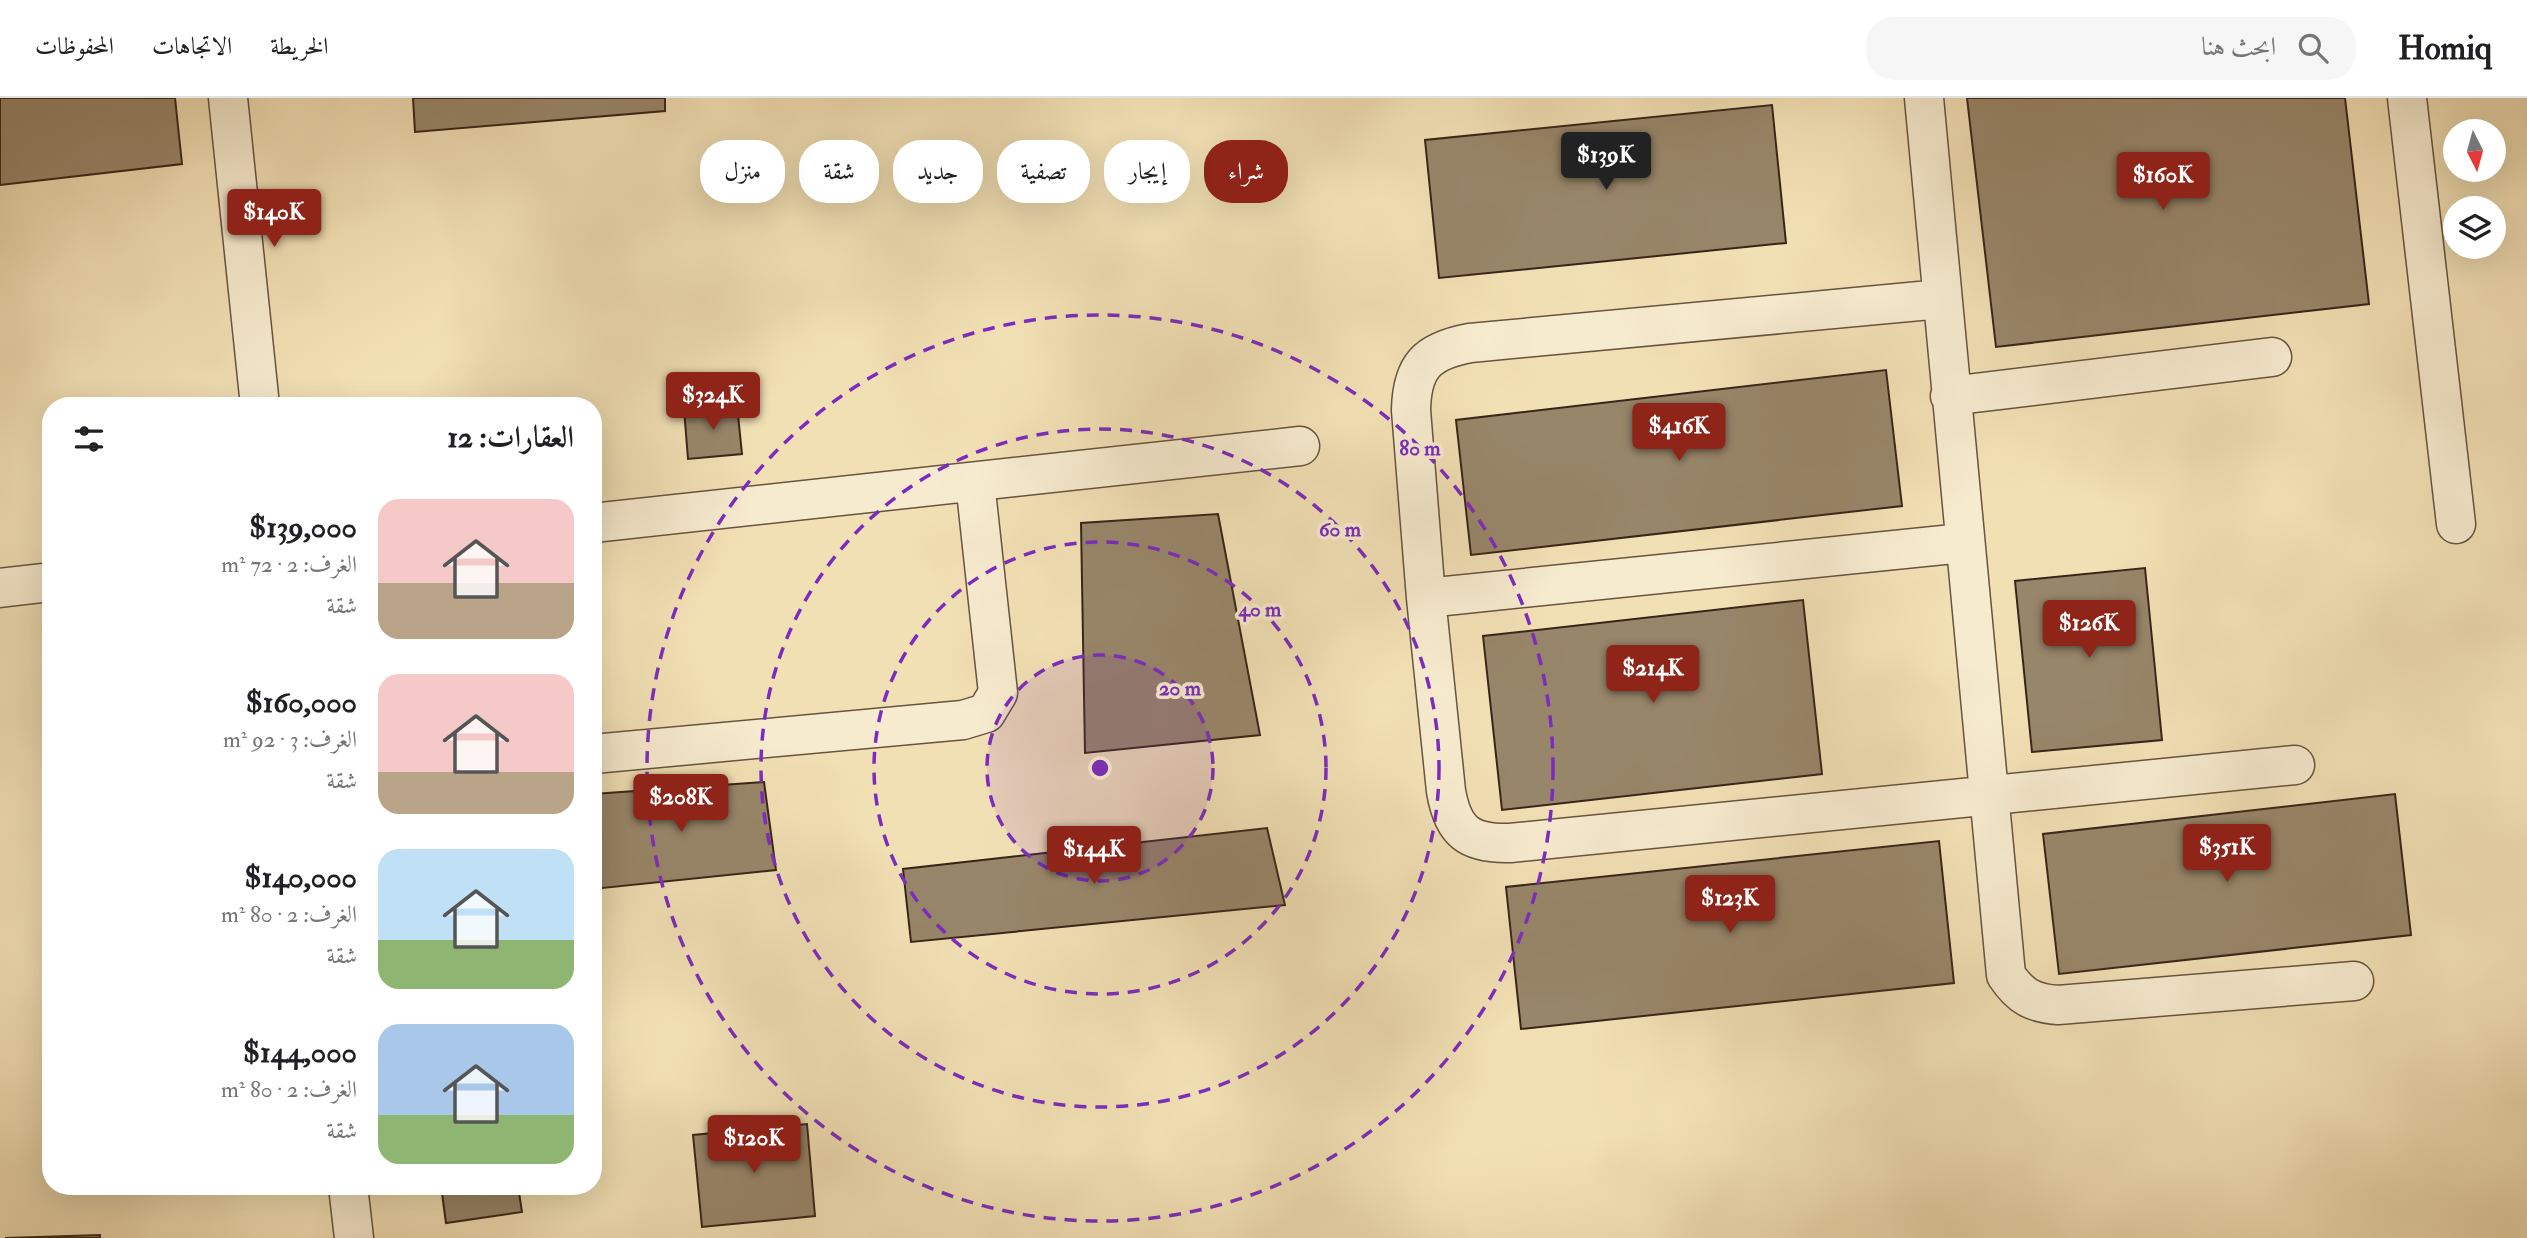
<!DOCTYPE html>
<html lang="ar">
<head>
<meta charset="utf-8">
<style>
	:root { --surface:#fff; --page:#f6f6f6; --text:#202124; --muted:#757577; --line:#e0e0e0; --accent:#8f2418 }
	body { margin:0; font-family:"IM FELL Double Pica",Amiri,serif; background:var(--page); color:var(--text); direction:rtl; height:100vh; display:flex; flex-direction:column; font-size:26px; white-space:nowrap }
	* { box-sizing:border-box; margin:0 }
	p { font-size:23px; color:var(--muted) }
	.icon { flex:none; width:38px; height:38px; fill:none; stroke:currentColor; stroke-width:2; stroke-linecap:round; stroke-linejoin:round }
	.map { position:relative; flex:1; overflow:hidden; direction:ltr }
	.details { position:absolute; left:42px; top:299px; width:560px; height:798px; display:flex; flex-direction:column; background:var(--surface); border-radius:28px; box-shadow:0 7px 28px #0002; direction:rtl }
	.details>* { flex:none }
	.guide { position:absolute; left:623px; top:42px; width:665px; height:63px; direction:rtl; display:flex; gap:14px }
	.needle { width:46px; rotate:174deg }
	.tools { position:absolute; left:2443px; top:21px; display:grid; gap:14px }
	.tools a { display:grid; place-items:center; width:63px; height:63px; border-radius:50%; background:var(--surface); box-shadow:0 7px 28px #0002; font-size:35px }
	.price { position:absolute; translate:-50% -60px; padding:0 16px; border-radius:7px; background:var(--accent); color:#fff; font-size:23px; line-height:46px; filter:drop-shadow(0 2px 4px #0008) }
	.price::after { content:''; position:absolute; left:50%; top:42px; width:21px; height:16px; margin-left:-10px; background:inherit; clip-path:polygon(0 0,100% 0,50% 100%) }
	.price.current { background:#222; color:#fff }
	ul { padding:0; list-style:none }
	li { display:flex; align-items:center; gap:21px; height:175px; padding:0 28px }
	li span { display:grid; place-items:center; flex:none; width:196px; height:140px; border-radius:21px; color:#555 }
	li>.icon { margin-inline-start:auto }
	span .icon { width:84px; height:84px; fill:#fffc; stroke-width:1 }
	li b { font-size:30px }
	h2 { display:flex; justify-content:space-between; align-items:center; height:84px; padding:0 28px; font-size:30px }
	.pill { padding:0 24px; border-radius:28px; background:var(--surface); box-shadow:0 7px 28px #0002; font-size:24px; line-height:63px }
	.pill.current { background:var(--accent); color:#fff }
	header { display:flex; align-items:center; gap:42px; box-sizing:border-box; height:98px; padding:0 35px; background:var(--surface); border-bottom:2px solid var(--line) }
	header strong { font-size:33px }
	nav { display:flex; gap:38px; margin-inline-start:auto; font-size:24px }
	.search { width:490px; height:63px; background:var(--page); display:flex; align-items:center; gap:18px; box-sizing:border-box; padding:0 24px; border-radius:28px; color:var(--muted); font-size:26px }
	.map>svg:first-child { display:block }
	.building { fill:#98866a; stroke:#372519; stroke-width:2 }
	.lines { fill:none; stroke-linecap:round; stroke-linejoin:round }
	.minor-casing { stroke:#665440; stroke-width:41 }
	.minor { stroke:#f7ebcf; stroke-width:38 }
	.ring { fill:none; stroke:#7b2cbf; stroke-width:3.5; stroke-dasharray:12 9 }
	.centre { fill:#7b2cbf; stroke:#f7ebcf; stroke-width:3.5 }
	.ring-label { font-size:21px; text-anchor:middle; font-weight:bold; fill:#7b2cbf; stroke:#f7ebcf; stroke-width:7; stroke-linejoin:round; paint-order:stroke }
</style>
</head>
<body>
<header>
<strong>Homiq</strong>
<div class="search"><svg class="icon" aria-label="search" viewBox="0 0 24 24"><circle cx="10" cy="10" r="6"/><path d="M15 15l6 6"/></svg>ابحث هنا</div>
<nav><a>الخريطة</a><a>الاتجاهات</a><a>المحفوظات</a></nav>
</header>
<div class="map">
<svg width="2527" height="1140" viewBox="0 0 2527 1140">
	<rect width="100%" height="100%" fill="#f2e0b5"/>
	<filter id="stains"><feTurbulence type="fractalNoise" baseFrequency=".00286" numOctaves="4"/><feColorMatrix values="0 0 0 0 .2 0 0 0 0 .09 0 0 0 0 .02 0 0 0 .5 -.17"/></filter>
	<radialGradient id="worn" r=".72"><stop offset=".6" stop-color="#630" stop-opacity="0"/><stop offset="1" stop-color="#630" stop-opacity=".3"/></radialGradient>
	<!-- building -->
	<path class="building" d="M 0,0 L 175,0 L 182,66 L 0,87 Z
		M 413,0 L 665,0 L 665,13 L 415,34 Z
		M 1967,0 L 2345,0 L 2369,206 L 1996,249 Z
		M 1772,7 L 1786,145 L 1439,180 L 1425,42 Z
		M 1886,272 L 1902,408 L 1471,457 L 1456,322 Z
		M 737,307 L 742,356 L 688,361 L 684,311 Z
		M 1218,416 L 1260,637 L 1085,655 L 1081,425 Z
		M 2145,470 L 2162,642 L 2032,654 L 2015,483 Z
		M 1803,502 L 1822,676 L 1502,712 L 1483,538 Z
		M 764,684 L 776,772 L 593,791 L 593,696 Z
		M 2395,696 L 2411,837 L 2059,876 L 2043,736 Z
		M 1267,730 L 1285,807 L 911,844 L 903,771 Z
		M 1939,743 L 1954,885 L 1521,931 L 1506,789 Z
		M 807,1026 L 815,1118 L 702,1129 L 693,1037 Z
		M 441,1088 L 518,1088 L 522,1114 L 446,1125 Z
		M 100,1137 L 100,1140 L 5,1140 Z"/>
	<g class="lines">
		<defs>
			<path id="minor" d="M 228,0 L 260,308
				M 1924,0 L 2006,877 C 2020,898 2032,905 2058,907 L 2354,883
				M 2407,0 L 2456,426
				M 1941,201 L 1470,245 C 1427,253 1412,268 1411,312 L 1426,500 L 1446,693 C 1453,734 1469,746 1510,745 L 2295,667
				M 1950,298 L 2272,259
				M 593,425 L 1300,348
				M 0,490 L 51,484
				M 1426,500 L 1963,445
				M 593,656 L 963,622 L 986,615 L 998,595 L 975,384
				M 348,1088 L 354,1140"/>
		</defs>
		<!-- minor casing -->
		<use href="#minor" class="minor-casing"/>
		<!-- minor -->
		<use href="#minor" class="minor"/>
	</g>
	<!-- distance rings -->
	<circle cx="1100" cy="670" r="113" fill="#7b2cbf" fill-opacity=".12"/>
	<g class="ring">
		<circle cx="1100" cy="670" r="113"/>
		<circle cx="1100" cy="670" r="226"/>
		<circle cx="1100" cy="670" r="339"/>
		<circle cx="1100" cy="670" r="453"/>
	</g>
	<circle cx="1100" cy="670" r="10" class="centre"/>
	<g class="ring-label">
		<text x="1420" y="357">80 m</text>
		<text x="1340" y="438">60 m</text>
		<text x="1260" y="518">40 m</text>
		<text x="1180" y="597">20 m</text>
	</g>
	<rect width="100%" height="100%" filter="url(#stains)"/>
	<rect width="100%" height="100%" fill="url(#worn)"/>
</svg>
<div class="tools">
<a><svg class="needle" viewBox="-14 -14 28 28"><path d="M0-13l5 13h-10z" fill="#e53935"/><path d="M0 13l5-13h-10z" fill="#757577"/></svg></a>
<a><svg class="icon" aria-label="layers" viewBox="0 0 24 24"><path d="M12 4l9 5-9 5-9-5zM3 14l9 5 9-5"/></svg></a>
</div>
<b class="price current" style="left:1606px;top:94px">$139K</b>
<b class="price" style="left:2163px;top:114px">$160K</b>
<b class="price" style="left:274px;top:151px">$140K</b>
<b class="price" style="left:713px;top:334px">$324K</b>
<b class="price" style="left:1679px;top:365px">$416K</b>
<b class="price" style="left:2089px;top:562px">$126K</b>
<b class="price" style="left:1653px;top:607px">$214K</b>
<b class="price" style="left:681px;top:736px">$208K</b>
<b class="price" style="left:2227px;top:786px">$351K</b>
<b class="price" style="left:1094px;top:788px">$144K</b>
<b class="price" style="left:1730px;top:837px">$123K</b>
<b class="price" style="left:754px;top:1077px">$120K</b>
<div class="guide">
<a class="pill current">شراء</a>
<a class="pill">إيجار</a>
<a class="pill">تصفية</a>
<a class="pill">جديد</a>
<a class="pill">شقة</a>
<a class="pill">منزل</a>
</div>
<section class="details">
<h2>العقارات: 12<svg class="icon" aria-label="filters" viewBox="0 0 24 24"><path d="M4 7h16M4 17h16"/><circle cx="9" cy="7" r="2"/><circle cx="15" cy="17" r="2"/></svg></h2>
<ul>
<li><span style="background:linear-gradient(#f6c9c9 60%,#b9a48a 0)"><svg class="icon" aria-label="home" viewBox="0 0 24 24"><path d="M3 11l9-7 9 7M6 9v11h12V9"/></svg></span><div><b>$139,000</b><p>الغرف: 2 · 72 m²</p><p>شقة</p></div></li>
<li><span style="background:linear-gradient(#f6c9c9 70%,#b9a48a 0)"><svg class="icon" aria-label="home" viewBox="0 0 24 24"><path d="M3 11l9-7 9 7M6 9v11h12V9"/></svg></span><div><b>$160,000</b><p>الغرف: 3 · 92 m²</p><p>شقة</p></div></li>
<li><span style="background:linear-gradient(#bfe0f5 65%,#8fb573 0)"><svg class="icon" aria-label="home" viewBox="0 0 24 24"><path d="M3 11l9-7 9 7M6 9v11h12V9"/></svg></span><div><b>$140,000</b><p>الغرف: 2 · 80 m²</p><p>شقة</p></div></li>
<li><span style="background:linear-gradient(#a9c7e8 65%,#8fb573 0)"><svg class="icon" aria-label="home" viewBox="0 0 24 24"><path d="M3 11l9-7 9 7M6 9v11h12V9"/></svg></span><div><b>$144,000</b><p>الغرف: 2 · 80 m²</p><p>شقة</p></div></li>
</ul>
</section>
</div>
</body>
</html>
